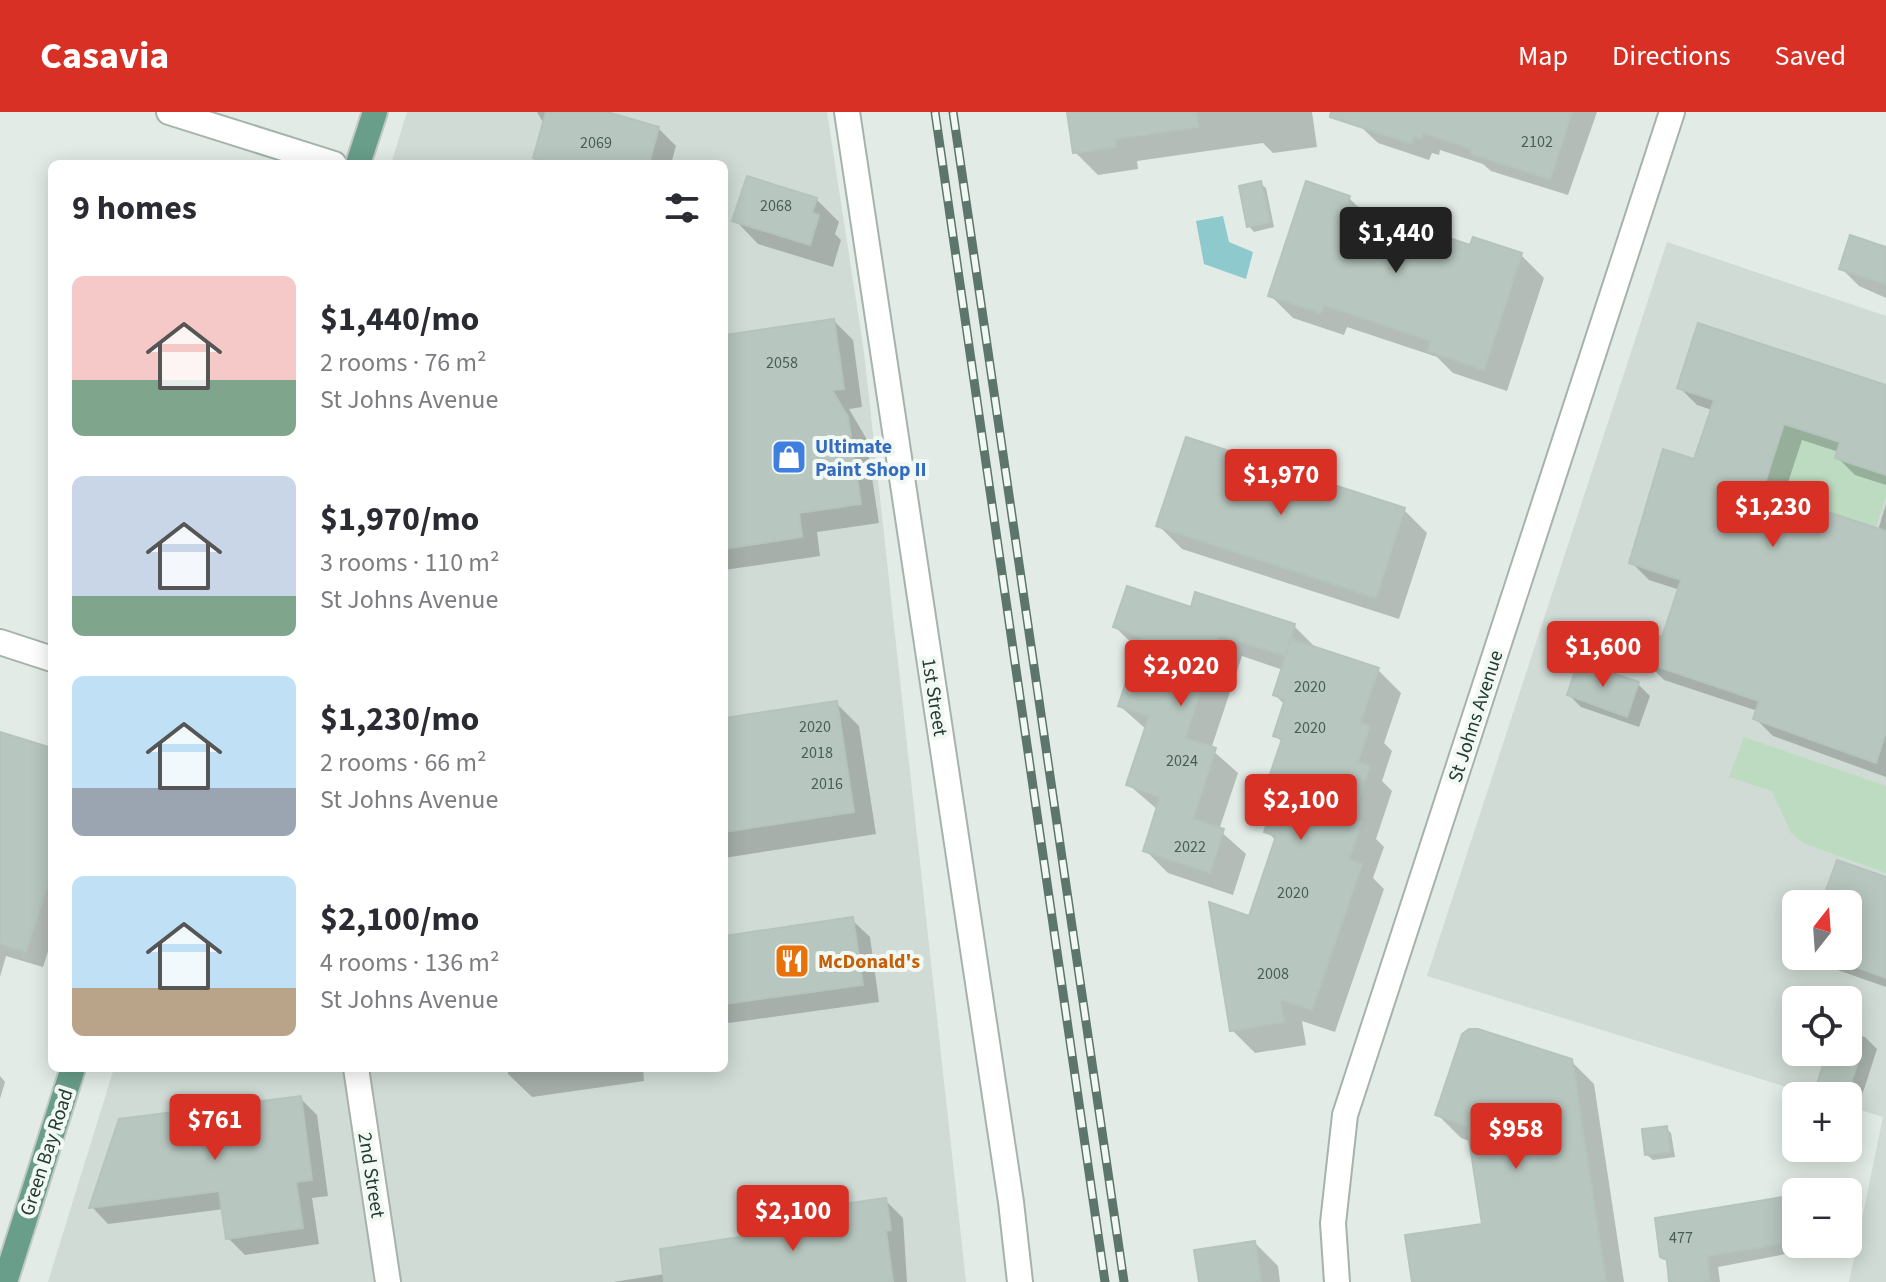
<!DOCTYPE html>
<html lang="en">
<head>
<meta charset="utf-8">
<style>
	:root { --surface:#fff; --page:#f7f7f7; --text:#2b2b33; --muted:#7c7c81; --accent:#d93025 }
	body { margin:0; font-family:"Source Sans 3",sans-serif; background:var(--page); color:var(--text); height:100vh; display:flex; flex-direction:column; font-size:30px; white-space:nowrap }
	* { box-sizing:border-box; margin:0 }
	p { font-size:26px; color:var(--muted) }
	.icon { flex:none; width:44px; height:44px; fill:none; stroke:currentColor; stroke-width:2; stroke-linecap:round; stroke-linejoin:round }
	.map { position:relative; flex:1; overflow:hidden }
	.sheet { position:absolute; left:48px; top:48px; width:680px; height:912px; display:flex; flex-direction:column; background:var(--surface); border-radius:12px; box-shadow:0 4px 20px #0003 }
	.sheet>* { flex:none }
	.needle { width:52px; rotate:17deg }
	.tools { position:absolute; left:1782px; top:778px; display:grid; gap:16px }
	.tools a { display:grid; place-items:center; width:80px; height:80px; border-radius:12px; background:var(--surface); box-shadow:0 4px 20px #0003; font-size:40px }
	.price { position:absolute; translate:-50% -68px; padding:0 18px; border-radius:8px; background:var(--accent); color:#fff; font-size:26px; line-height:52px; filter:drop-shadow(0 2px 4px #0008) }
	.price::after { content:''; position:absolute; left:50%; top:48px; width:24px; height:18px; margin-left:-12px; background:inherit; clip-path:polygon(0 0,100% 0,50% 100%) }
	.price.active { background:#222; color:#fff }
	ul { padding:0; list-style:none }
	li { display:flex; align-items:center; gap:24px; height:200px; padding:0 24px }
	li span { display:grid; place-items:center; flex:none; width:224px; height:160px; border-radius:12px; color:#555 }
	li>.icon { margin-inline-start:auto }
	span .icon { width:96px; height:96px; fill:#fffc; stroke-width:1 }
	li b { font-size:34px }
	h2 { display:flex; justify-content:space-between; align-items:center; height:96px; padding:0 24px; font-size:34px }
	header { display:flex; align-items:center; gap:48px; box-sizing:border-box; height:112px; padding:0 40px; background:var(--accent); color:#fff }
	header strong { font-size:38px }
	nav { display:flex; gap:44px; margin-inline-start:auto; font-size:28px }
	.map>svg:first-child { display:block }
	.built { fill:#d0dbd5; fill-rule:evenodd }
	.green { fill:#bcdbc1 }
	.water { fill:#8dc9cd }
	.shadow { fill:#0003 }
	.building { fill:#b7c6bf; stroke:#b4c4bc; stroke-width:2 }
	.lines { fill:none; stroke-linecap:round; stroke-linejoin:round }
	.minor-casing { stroke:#a5b3ac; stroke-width:28 }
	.major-casing { stroke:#c1c8c6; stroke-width:28 }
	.minor { stroke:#fff; stroke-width:24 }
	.major { stroke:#699e8b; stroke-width:24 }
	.rail-casing { stroke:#5d766d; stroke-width:9 }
	.rail { stroke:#f2f8f4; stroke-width:6; stroke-dasharray:18; stroke-linecap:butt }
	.labels { text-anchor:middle; stroke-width:8; stroke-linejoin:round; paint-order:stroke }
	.number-label { font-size:16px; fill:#485e55 }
	.shop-label { font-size:20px; font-weight:bold; fill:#366cbe; stroke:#f2f8f4; text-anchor:start }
	.street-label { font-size:20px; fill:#233b32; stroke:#f2f8f4 }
	.food-label { font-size:20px; font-weight:bold; fill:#c56008; stroke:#f2f8f4; text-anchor:start }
</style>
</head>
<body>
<header>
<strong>Casavia</strong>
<nav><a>Map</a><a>Directions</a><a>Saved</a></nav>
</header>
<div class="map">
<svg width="1886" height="1170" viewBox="0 0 1886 1170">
	<rect width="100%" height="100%" fill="#e2ebe6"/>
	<!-- built -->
	<path class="built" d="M 407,0 L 827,0 L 864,240 L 966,1170 L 48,1170 L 114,956 L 724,956 L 724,52 L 391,52 Z
		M 1667,130 L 1886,204 L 1886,1170 L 1849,1170 L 1883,1005 L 1848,994 L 1848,984 L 1816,984 L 1427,864 ZM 1796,792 L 1848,792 L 1848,844 L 1796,844 ZM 1796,888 L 1848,888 L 1848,940 L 1796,940 Z"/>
	<!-- green -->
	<path class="green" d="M 1784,312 L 1840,330 L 1835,346 L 1886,358 L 1886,385 L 1876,415 L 1825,399 L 1819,416 L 1738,390 L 1766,368 Z
		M 1744,625 L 1886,674 L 1886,761 L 1803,731 L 1791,721 L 1772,679 L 1729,665 Z"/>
	<!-- water -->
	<path class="water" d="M 1223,104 L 1229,130 L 1253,140 L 1246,167 L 1204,152 L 1196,109 Z"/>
	<!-- shadow -->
	<path class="shadow" d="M 537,0 L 600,0 L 658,16 L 676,34 L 671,52 L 541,52 L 535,46 L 544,12 Z
		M 1069,0 L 1312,0 L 1317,35 L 1273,41 L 1263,31 L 1137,49 L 1138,57 L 1098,63 L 1075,40 Z
		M 1365,0 L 1597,0 L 1568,83 L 1491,59 L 1483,52 L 1440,38 L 1439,43 L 1432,41 L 1429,48 L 1378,31 L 1360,14 Z
		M 1260,71 L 1266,76 L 1274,115 L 1254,120 L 1249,114 Z
		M 1349,86 L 1362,99 L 1472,136 L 1521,143 L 1544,166 L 1507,279 L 1453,261 L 1437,245 L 1347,215 L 1344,223 L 1293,206 L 1270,183 Z
		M 816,87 L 839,110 L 835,122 L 841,128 L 833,155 L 758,132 L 735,108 Z
		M 1886,137 L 1886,186 L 1859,174 L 1841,156 Z
		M 834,209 L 853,228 L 862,295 L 849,297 L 866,326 L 879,411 L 817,420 L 820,444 L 724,458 L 724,225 Z
		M 1679,275 L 1886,275 L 1886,373 L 1855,363 L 1837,345 L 1839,340 L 1802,328 L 1777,404 L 1820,419 L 1878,418 L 1886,392 L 1886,665 L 1773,624 L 1755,606 L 1758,599 L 1664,568 L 1646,550 L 1663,527 L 1680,478 L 1649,468 L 1631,450 L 1695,349 L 1712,298 L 1697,293 Z
		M 1404,398 L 1427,421 L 1399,507 L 1182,437 L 1159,414 Z
		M 1192,497 L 1294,514 L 1318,538 L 1378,558 L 1401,581 L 1384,631 L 1392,639 L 1382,669 L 1392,679 L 1376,727 L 1384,735 L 1373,766 L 1384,777 L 1335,920 L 1302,909 L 1306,933 L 1255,941 L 1232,918 L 1250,807 L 1276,729 L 1267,719 L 1276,690 L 1267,680 L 1283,631 L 1275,623 L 1285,593 L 1275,583 L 1283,558 L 1242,544 L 1211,637 L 1238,661 L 1219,718 L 1246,742 L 1233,783 L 1168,761 L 1145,738 L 1158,698 L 1129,673 L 1147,618 L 1120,594 L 1139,538 L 1115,515 Z
		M 1580,552 L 1638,572 L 1650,584 L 1639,615 L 1581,595 L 1569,583 Z
		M 836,591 L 859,614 L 876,722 L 724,746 L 724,608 Z
		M 0,622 L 52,638 L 52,827 L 43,855 L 6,844 L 0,865 Z
		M 1886,767 L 1886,875 L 1826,854 L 1816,844 L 1848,844 L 1848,792 L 1823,792 Z
		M 852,808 L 870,825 L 879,890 L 729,911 L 724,906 L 724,826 Z
		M 1848,920 L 1865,925 L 1877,937 L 1857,999 L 1848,996 L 1848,984 L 1823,984 L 1817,978 L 1829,940 L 1848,940 Z
		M 1571,949 L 1594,972 L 1624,1170 L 1414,1170 L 1484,1114 L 1472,1030 L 1461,1026 L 1438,1003 Z
		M 508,956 L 643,956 L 644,969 L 532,985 L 508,962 Z
		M 0,964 L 5,970 L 0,987 Z
		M 300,986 L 317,1003 L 328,1084 L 312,1086 L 319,1132 L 245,1143 L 228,1126 L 224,1097 L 108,1112 L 92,1095 Z
		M 1666,1016 L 1671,1021 L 1675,1045 L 1653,1048 L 1647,1043 Z
		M 1796,1080 L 1796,1132 L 1833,1133 L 1718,1155 L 1720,1170 L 1670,1170 L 1658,1107 L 1739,1096 Z
		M 885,1088 L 903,1106 L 907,1170 L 613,1170 L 665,1162 L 848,1110 Z
		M 1255,1131 L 1278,1154 L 1280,1170 L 1201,1170 Z"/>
	<!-- building -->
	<path class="building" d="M 546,0 L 607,0 L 659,15 L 649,52 L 553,52 L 533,46 Z
		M 1067,0 L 1197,0 L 1198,15 L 1115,27 L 1116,35 L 1073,41 Z
		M 1331,0 L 1572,0 L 1550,67 L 1471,42 L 1472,37 L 1423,21 L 1421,27 L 1414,24 L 1412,32 L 1330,5 Z
		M 747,64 L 817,86 L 812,101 L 819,103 L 810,133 L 732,109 Z
		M 1261,69 L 1270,110 L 1247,115 L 1239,74 Z
		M 1306,69 L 1350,84 L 1347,92 L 1470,133 L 1473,125 L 1522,141 L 1484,258 L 1428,239 L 1431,229 L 1324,193 L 1321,201 L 1268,184 Z
		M 1850,123 L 1886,135 L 1886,172 L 1839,157 Z
		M 834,207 L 844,277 L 832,278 L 848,305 L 861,392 L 799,401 L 802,425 L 724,437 L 724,223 Z
		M 1698,211 L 1886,273 L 1886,363 L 1835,346 L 1840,330 L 1784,312 L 1757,396 L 1819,416 L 1825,399 L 1886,419 L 1886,620 L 1876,651 L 1753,607 L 1759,589 L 1644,550 L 1653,522 L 1662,525 L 1681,468 L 1629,451 L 1663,337 L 1694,347 L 1714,288 L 1677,276 Z
		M 1186,325 L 1405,396 L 1376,486 L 1156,414 Z
		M 1127,474 L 1191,495 L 1195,480 L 1295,512 L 1285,544 L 1219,523 L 1185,626 L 1216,636 L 1193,707 L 1224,717 L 1210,761 L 1143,739 L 1160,685 L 1126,673 L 1149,604 L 1118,594 L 1141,525 L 1113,515 Z
		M 1291,527 L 1379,556 L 1360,611 L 1370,614 L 1358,650 L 1370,654 L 1352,707 L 1362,710 L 1349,747 L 1362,752 L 1312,898 L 1280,887 L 1284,910 L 1230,919 L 1209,790 L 1249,804 L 1276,724 L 1264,720 L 1276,684 L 1264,680 L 1282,627 L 1273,624 L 1285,587 L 1273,583 Z
		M 1578,550 L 1639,570 L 1627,605 L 1567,583 Z
		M 837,589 L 854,700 L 724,720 L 724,606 Z
		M 0,620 L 52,636 L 52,758 L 26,840 L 0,832 Z
		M 1837,748 L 1886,765 L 1886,866 L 1848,852 L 1848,792 L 1821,792 Z
		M 853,805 L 863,873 L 724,892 L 724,824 Z
		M 1469,917 L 1478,917 L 1572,947 L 1606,1170 L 1412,1170 L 1405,1123 L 1482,1112 L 1467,1014 L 1435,1003 L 1462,922 Z
		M 1827,940 L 1861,940 L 1847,984 L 1815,979 Z
		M 301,984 L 312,1068 L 296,1070 L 303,1116 L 226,1127 L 219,1079 L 89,1096 L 119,1007 Z
		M 1667,1014 L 1670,1040 L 1645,1043 L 1642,1017 Z
		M 1796,1083 L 1796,1129 L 1707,1144 L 1710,1170 L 1669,1170 L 1667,1148 L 1660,1145 L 1655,1106 Z
		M 886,1086 L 891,1118 L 886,1119 L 893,1170 L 664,1170 L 660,1137 L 845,1109 L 843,1092 Z
		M 1255,1129 L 1261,1170 L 1199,1170 L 1194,1138 Z"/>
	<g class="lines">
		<defs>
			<path id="minor" d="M 169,0 L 334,52
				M 847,0 L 1011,1090 L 1020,1170
				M 0,530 L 52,547
				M 356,956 L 388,1170
				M 1337,1170 L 1333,1111 L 1345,1003 L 1672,0"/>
			<path id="major" d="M 358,52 L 375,0
				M 5,1170 L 73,956"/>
		</defs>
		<!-- minor casing -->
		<use href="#minor" class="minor-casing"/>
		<!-- major casing -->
		<use href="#major" class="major-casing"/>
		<!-- minor -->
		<use href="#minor" class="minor"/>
		<!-- major -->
		<use href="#major" class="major"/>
		<defs>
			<path id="rail" d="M 935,0 L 1105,1170
				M 953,0 L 1124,1170"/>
		</defs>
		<!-- rail casing -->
		<use href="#rail" class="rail-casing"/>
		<!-- rail -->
		<use href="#rail" class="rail"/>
	</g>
	<!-- icons -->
	<defs>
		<symbol id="shop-square" viewBox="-11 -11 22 22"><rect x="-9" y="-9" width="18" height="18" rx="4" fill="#3f7fe0" stroke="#f2f8f4"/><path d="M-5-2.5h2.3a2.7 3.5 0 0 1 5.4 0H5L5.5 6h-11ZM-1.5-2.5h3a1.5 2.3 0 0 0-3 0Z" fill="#fff"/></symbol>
		<symbol id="restaurant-square" viewBox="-11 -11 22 22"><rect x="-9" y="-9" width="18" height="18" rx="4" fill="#e8710a" stroke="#f2f8f4"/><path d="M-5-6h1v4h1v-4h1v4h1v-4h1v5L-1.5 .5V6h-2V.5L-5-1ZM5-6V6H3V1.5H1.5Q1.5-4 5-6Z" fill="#fff"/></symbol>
	</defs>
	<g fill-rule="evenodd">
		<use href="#shop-square" x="769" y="325" width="40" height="40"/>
		<use href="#restaurant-square" x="772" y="829" width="40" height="40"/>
	</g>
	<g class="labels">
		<!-- number labels -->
		<g class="number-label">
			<text x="1537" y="35">2102</text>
			<text x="596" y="36">2069</text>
			<text x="776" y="99">2068</text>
			<text x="782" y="256">2058</text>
			<text x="1310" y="580">2020</text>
			<text x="815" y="620">2020</text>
			<text x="1310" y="621">2020</text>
			<text x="817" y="646">2018</text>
			<text x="1182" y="654">2024</text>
			<text x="827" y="677">2016</text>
			<text x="1190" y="740">2022</text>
			<text x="1293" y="786">2020</text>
			<text x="1273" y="867">2008</text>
			<text x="1681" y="1131">477</text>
		</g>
		<!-- shop labels -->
		<g class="shop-label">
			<text x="815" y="341">Ultimate<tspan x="815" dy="23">Paint Shop II</tspan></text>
		</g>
		<!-- street labels -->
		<g class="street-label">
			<text transform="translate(935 585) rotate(81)" y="7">1st Street</text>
			<text transform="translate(1475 604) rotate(-72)" y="7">St Johns Avenue</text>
			<text transform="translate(46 1040) rotate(-72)" y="7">Green Bay Road</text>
			<text transform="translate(372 1063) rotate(81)" y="7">2nd Street</text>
		</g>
		<!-- food labels -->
		<g class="food-label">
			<text x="818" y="856">McDonald's</text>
		</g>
	</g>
</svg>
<div class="tools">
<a><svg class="needle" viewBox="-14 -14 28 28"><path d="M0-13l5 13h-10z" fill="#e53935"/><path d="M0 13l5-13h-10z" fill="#7c7c81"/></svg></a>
<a><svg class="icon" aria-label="locate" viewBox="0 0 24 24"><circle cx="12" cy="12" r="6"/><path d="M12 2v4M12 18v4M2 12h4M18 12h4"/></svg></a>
<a>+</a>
<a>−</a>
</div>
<b class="price active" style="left:1396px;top:163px">$1,440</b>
<b class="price" style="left:1281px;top:405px">$1,970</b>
<b class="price" style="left:1773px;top:437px">$1,230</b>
<b class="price" style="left:1603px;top:577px">$1,600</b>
<b class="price" style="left:1181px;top:596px">$2,020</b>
<b class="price" style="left:1301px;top:730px">$2,100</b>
<b class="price" style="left:215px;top:1050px">$761</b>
<b class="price" style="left:1516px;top:1059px">$958</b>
<b class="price" style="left:793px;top:1141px">$2,100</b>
<section class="sheet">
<h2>9 homes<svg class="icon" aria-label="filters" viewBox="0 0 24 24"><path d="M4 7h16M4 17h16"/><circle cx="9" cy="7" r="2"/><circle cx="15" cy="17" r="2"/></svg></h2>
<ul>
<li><span style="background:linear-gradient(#f6c9c9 65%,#7fa58c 0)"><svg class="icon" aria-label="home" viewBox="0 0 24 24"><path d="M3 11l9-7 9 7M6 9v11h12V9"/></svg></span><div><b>$1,440/mo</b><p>2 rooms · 76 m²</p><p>St Johns Avenue</p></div></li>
<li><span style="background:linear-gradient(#c9d6e8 75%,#7fa58c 0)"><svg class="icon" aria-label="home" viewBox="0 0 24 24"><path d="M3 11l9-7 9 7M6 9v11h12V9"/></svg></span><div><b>$1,970/mo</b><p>3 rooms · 110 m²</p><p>St Johns Avenue</p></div></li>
<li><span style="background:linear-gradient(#bfe0f5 70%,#9aa5b1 0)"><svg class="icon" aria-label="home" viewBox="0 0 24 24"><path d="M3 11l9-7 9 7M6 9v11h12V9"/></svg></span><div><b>$1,230/mo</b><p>2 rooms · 66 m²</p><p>St Johns Avenue</p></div></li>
<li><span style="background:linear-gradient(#bfe0f5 70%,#b9a48a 0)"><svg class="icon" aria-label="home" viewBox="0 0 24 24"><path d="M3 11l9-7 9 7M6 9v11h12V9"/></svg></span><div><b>$2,100/mo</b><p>4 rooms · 136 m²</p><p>St Johns Avenue</p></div></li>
</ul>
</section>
</div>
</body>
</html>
